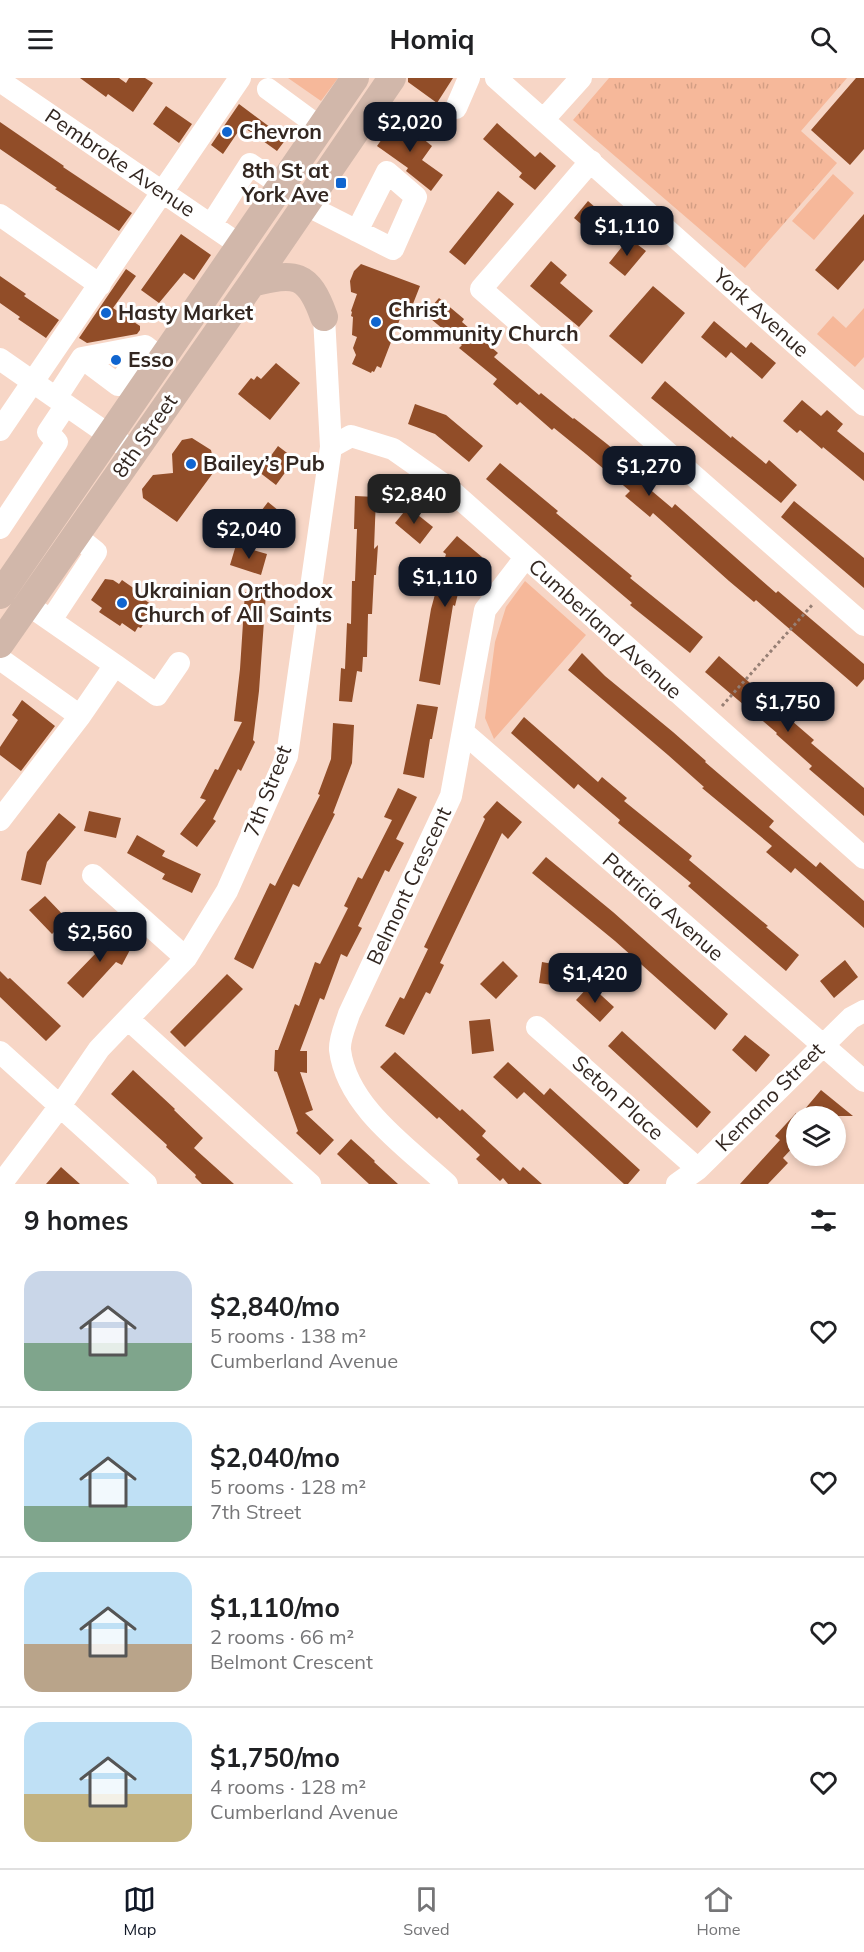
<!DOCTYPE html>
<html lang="en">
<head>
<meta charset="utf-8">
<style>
	:root { --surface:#fff; --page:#f6f6f6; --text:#202124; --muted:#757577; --line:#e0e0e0; --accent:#111827 }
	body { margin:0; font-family:Mulish,sans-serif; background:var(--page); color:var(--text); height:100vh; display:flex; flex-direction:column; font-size:22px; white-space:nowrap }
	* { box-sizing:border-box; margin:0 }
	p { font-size:20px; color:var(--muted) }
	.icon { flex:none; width:33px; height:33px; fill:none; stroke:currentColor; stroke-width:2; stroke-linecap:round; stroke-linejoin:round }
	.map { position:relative; height:1106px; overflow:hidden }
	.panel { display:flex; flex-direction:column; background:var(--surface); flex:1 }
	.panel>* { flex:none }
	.buttons { position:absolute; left:786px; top:1028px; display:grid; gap:12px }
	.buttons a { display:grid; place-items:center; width:60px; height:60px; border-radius:50%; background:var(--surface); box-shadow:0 3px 9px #0003; font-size:30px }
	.price { position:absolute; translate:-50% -51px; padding:0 14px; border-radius:12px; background:var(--accent); color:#fff; font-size:20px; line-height:39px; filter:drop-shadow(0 2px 3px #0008) }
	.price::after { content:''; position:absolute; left:50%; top:36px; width:18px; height:14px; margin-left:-9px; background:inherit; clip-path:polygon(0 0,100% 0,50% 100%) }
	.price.active { background:#222; color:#fff }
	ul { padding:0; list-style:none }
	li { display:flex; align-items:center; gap:18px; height:150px; padding:0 24px }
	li+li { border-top:2px solid var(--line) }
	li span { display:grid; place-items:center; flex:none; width:168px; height:120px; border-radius:18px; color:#555 }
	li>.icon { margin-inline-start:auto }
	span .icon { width:72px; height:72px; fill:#fffc; stroke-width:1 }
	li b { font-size:26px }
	h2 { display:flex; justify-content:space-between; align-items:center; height:72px; padding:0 24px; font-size:26px }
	header { display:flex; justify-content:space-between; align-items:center; height:78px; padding:0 24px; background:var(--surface); font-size:27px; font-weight:700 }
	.dock { display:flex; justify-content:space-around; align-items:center; height:84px; border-top:2px solid var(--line); background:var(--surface); font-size:16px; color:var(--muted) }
	.dock a { display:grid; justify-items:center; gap:3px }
	.dock .active { color:var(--accent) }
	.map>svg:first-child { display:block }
	.grass { fill:url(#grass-tufts) }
	.park { fill:#f6b89a }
	.building { fill:#914d28 }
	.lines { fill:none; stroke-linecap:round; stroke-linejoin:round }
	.path { stroke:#967f74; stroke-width:3; stroke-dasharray:3 3; stroke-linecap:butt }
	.minor { stroke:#fff; stroke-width:22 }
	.major { stroke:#d1b7aa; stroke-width:28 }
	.poi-dot { fill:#1065cf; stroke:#fff; stroke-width:2 }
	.labels { text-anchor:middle; stroke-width:6; stroke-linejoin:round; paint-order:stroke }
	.poi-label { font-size:21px; font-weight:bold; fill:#332721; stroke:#fff; text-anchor:start }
	.street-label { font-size:21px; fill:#332721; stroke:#fff }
</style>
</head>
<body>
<header><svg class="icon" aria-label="menu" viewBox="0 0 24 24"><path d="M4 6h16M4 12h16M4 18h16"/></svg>Homiq<svg class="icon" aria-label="search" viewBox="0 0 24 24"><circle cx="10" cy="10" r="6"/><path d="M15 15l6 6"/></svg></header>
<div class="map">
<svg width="864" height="1106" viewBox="0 0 864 1106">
	<defs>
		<pattern id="grass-tufts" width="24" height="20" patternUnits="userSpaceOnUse" patternTransform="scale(1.5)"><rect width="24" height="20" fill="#f6b89a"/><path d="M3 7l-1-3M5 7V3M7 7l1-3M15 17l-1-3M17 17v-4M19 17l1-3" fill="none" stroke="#d39e84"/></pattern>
	</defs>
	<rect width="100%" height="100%" fill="#f7d6c6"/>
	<!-- grass -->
	<path class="grass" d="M 609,0 L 847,0 L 801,53 L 837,85 L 745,190 L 573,42 Z"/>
	<!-- park -->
	<path class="park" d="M 288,0 L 338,0 L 321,23 Z
		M 833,96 L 854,115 L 814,162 L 792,143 Z
		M 864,230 L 864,279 L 855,289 L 817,256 L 833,238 L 846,250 Z
		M 525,503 L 586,557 L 494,661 L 485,640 L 495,564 L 506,529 Z"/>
	<!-- building -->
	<path class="building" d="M 80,0 L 119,0 L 126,5 L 129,0 L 145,0 L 153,5 L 133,34 L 108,16 L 106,19 Z
		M 408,0 L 453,0 L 437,25 L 408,4 Z
		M 856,0 L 864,0 L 864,71 L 850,87 L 811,52 Z
		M 239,26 L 286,61 L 277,73 L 242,48 L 223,76 L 211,67 Z
		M 166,28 L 192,46 L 179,65 L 153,46 Z
		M 397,40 L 432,68 L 422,82 L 443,97 L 431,113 L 406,93 L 408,90 L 377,68 Z
		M 0,44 L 64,88 L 63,89 L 132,135 L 119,153 L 55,111 L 57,110 L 0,71 Z
		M 497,45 L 535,79 L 540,74 L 556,88 L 535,112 L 519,99 L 522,95 L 483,61 Z
		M 498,113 L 514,126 L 465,187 L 449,174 Z
		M 588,123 L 613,145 L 599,161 L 574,140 Z
		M 864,136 L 864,182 L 838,212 L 815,192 Z
		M 181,156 L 211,177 L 194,202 L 184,195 L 159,225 L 141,212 Z
		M 629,160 L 646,173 L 625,198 L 609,185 Z
		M 551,183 L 567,197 L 560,205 L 593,233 L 579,249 L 530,208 Z
		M 361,186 L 420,208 L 409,236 L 403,233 L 381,290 L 377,288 L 374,294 L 372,293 L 371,295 L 352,286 L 356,277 L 353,270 L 357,259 L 352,257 L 353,239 L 351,238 L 352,234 L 351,233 L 357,216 L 351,214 L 350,203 L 354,193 Z
		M 126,191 L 136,198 L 113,230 L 140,248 L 140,252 L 137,256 L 87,265 L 79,260 Z
		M 0,198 L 26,216 L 24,218 L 59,242 L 46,260 L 18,241 L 20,239 L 0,225 Z
		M 653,208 L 685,235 L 642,286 L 609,258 Z
		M 439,220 L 464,241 L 462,244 L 498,275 L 494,279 L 539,317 L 541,315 L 573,341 L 574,340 L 607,366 L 632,387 L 627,392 L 672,430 L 675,426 L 776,515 L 778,513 L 864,586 L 864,601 L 857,609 L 756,522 L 754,524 L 729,503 L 653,435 L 650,439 L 625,418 L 630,413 L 586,376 L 554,350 L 552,352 L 520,324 L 517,327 L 493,306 L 497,301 L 459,270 L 462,267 L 425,236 Z
		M 714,243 L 746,270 L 751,264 L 776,285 L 762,301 L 731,274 L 726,280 L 701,259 Z
		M 276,285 L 300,305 L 270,342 L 238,316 L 251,300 L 254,302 L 257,298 L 261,301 Z
		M 665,303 L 731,360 L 732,358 L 766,386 L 769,382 L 797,407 L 781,425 L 651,320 Z
		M 802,322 L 821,338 L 827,332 L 843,346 L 837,353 L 864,375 L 864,403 L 823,369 L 822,371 L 800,352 L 797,355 L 783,343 Z
		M 415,326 L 446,337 L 483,368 L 469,384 L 435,356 L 408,346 Z
		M 192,360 L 211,372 L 214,385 L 207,392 L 213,395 L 177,444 L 143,420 L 142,411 L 153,397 L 173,395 L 172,376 L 182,362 Z
		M 278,368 L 295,381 L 276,407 L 259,394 Z
		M 500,385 L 558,433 L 556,435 L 632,498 L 630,500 L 703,559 L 690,575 L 630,527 L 632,525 L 486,401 Z
		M 355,418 L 376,419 L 374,471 L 378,467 L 376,497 L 374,497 L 372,536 L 368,536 L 367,579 L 363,579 L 362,594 L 357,593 L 352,624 L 339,623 L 341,590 L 345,591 L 347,545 L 351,546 L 352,503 L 355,503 L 357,451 L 354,451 Z
		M 794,423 L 864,480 L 864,510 L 781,439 Z
		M 268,424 L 284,437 L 265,463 L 248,450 Z
		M 408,429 L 433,449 L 420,466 L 395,445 Z
		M 457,458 L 482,479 L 461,503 L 455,528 L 453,527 L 440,607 L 419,603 L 431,531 L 446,476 L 443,474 Z
		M 236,467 L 267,476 L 261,497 L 230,487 Z
		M 105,501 L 113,502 L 119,506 L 122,502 L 142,516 L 141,519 L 152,527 L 149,533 L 151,534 L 141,550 L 138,549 L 135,554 L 122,545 L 120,548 L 99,534 L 102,530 L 91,522 Z
		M 245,514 L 266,515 L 259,613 L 253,662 L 255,664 L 241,693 L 238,691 L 213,741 L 216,743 L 197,769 L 180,756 L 206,722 L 200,720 L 215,691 L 218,692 L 242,644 L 234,643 L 240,591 Z
		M 582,575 L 605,598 L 673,654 L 706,683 L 705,684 L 774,743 L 769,749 L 816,789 L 820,784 L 864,823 L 864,850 L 795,790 L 791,795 L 766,774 L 772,768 L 702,710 L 704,709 L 668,677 L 568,592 Z
		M 719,578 L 778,629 L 777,630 L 814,662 L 811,665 L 864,710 L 864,738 L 809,691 L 812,688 L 776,656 L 777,655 L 705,594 Z
		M 22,622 L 55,648 L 21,693 L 0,677 L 0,669 L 18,642 L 12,637 Z
		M 417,626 L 438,629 L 432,661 L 430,661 L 424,700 L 403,696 Z
		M 524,639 L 598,704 L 602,699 L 627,720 L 624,723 L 692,778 L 689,782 L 768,848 L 766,849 L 799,877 L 786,893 L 688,808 L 691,805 L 618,745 L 620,742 L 578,706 L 574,711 L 511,655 Z
		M 333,645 L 354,647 L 352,685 L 333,735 L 335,736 L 299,809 L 293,806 L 253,891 L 234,881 L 270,805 L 275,808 L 320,717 L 318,716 L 331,681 Z
		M 398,710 L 417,719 L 396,761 L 404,765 L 389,794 L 385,792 L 358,848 L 362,850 L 347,879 L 341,876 L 324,922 L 320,920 L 300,973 L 307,973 L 307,995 L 300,994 L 313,1032 L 305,1035 L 334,1062 L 320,1077 L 296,1055 L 298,1053 L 277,994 L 274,993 L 275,972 L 278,972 L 295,926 L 299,928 L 315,884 L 320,886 L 348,830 L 344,828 L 358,799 L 362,801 L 392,742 L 384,739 Z
		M 497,723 L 522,744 L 508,761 L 502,755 L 440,885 L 444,887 L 430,916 L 426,914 L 404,957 L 385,948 L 400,919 L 404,921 L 428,871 L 424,869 L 485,741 L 483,739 Z
		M 89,733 L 121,740 L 116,760 L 84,753 Z
		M 59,735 L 76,749 L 47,784 L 41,807 L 21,802 L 27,774 Z
		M 137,757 L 165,773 L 162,778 L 201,796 L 192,815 L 162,801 L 165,796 L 127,775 Z
		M 546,779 L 613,834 L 728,936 L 715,952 L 615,863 L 532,795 Z
		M 45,818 L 67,841 L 52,856 L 29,832 Z
		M 103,853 L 132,868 L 122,887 L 116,884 L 83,920 L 67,905 L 97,874 L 93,871 Z
		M 845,882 L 858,899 L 834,920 L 820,903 Z
		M 503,883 L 518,898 L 496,921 L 480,906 Z
		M 542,884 L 575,890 L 571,910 L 539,905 Z
		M 0,893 L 8,901 L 10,900 L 61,948 L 46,963 L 0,919 Z
		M 227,896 L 243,911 L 185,969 L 170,954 Z
		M 590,907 L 614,929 L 600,944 L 576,922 Z
		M 490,941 L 494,973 L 472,976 L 469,943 Z
		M 622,953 L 711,1034 L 697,1050 L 608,968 Z
		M 745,957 L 770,977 L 756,994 L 732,972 Z
		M 395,974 L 460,1033 L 462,1031 L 486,1053 L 482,1058 L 520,1093 L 523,1089 L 542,1106 L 508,1106 L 503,1100 L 500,1103 L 476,1081 L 480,1077 L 439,1039 L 437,1041 L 380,989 Z
		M 508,984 L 544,1017 L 550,1010 L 640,1092 L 628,1106 L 624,1106 L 524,1014 L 517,1021 L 493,999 Z
		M 133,992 L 175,1031 L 174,1032 L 203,1060 L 194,1070 L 234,1106 L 202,1106 L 195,1099 L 196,1097 L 166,1069 L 167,1067 L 111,1016 Z
		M 821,1012 L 853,1038 L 799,1038 Z
		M 796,1035 L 796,1066 L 783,1080 L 788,1085 L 768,1106 L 740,1106 L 780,1062 L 775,1058 Z
		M 351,1061 L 375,1083 L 374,1084 L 398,1106 L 369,1106 L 337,1076 Z
		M 61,1089 L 80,1106 L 46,1106 Z"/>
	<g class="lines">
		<!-- path -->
		<path class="path" d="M 722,628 L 813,526"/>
		<!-- minor -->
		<path class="minor" d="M 496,0 L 864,327
			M 0,3 L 240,167
			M 268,11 L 321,50
			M 456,30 L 469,0
			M 544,41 L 581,0
			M 591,83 L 481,211 L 864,547
			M 306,127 L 393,171 L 416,119 L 387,94 L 357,153
			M 0,137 L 100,207
			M 211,147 L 250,86 L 281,107
			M 82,280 L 145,268
			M 0,281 L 122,366
			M 56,320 L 82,280 L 118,307 L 145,268 L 162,281
			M 0,352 L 240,0
			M 331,369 L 351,358 L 393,371 L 447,409 L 864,780
			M 0,450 L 57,364 L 48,354 L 66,327
			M 40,535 L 115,587
			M 51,542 L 96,474 L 75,457
			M 0,581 L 80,638 L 115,587 L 157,617 L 179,585
			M 463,654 L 864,1003
			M 0,742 L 80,638
			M 93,797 L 186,880
			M 128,941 L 310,1106
			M 537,949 L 698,1091
			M 0,974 L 146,1106
			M 1,1106 L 60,1028 L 99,971 L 186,880 L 227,813 L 287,678 L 331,369 L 324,239
			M 447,1106 C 408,1070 347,1029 340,972 C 339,961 346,946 349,936 L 451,718 L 485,532 L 525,480
			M 677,1106 L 698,1091 L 851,940 L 864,933"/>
		<!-- major -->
		<path class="major" d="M 252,205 C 295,194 308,194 324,239
			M 0,517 L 355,0
			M 0,566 L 252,205 L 392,0"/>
	</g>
	<!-- markers -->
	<g class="poi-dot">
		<circle cx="227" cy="54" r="6"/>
		<rect x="335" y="99" width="12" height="12" rx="3"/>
		<circle cx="106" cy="235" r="6"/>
		<circle cx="376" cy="244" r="6"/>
		<circle cx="116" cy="282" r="6"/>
		<circle cx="191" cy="386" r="6"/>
		<circle cx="122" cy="525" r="6"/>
	</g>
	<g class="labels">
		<!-- poi labels -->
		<g class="poi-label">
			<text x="239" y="61">Chevron</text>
			<text x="329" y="100" text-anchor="end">8th St at<tspan x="329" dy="24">York Ave</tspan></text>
			<text x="388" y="239">Christ<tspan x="388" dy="24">Community Church</tspan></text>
			<text x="118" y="242">Hasty Market</text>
			<text x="128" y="289">Esso</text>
			<text x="203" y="393">Bailey’s Pub</text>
			<text x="134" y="520">Ukrainian Orthodox<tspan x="134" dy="24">Church of All Saints</tspan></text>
		</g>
		<!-- street labels -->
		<g class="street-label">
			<text transform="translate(120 85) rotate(34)" y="7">Pembroke Avenue</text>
			<text transform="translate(761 235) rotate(42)" y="7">York Avenue</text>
			<text transform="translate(145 358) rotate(-55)" y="7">8th Street</text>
			<text transform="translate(605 551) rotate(42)" y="7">Cumberland Avenue</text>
			<text transform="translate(268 713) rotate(-69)" y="7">7th Street</text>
			<text transform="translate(409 808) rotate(-65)" y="7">Belmont Crescent</text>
			<text transform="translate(663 829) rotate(41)" y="7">Patricia Avenue</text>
			<text transform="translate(770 1019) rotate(-45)" y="7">Kemano Street</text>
			<text transform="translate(618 1020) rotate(42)" y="7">Seton Place</text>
		</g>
	</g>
</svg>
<div class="buttons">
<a><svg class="icon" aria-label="layers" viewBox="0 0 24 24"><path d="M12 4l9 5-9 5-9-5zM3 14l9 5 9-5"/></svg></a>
</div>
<b class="price" style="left:410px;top:75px">$2,020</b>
<b class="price" style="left:627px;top:179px">$1,110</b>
<b class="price" style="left:649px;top:419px">$1,270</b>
<b class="price active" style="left:414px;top:447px">$2,840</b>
<b class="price" style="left:249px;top:482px">$2,040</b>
<b class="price" style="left:445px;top:530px">$1,110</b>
<b class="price" style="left:788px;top:655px">$1,750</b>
<b class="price" style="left:100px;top:885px">$2,560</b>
<b class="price" style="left:595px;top:926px">$1,420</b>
</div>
<section class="panel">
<h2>9 homes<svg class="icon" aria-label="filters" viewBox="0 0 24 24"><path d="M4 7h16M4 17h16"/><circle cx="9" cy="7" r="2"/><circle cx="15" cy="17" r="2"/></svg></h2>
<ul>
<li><span style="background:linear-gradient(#c9d6e8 60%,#7fa58c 0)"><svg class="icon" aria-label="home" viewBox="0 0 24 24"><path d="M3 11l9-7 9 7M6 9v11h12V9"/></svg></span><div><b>$2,840/mo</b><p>5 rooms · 138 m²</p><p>Cumberland Avenue</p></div><svg class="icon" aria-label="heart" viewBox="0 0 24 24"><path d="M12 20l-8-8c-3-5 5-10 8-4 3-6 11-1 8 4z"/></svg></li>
<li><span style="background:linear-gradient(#bfe0f5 70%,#7fa58c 0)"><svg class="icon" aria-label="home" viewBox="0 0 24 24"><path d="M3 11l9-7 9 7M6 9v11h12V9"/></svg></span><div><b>$2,040/mo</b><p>5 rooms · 128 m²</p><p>7th Street</p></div><svg class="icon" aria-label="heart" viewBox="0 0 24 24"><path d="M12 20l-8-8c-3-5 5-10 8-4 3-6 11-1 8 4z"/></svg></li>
<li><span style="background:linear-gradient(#bfe0f5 60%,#b9a48a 0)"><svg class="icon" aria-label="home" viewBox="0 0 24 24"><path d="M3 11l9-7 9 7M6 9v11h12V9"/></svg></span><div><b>$1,110/mo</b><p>2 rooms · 66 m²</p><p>Belmont Crescent</p></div><svg class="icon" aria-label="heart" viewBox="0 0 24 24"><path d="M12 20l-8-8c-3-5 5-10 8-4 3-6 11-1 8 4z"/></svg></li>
<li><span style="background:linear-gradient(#bfe0f5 60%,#c2b280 0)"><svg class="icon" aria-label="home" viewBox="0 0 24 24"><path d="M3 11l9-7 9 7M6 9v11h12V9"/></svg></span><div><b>$1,750/mo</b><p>4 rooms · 128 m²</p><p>Cumberland Avenue</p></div><svg class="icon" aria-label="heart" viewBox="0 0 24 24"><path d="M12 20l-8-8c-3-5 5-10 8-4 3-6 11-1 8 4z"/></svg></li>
</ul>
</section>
<nav class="dock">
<a class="active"><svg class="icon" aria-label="map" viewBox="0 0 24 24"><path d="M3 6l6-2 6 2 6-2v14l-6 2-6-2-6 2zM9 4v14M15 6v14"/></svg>Map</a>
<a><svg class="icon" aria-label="saved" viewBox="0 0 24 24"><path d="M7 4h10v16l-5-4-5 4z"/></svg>Saved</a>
<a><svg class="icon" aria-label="home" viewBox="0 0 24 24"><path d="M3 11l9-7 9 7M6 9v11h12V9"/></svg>Home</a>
</nav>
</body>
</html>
